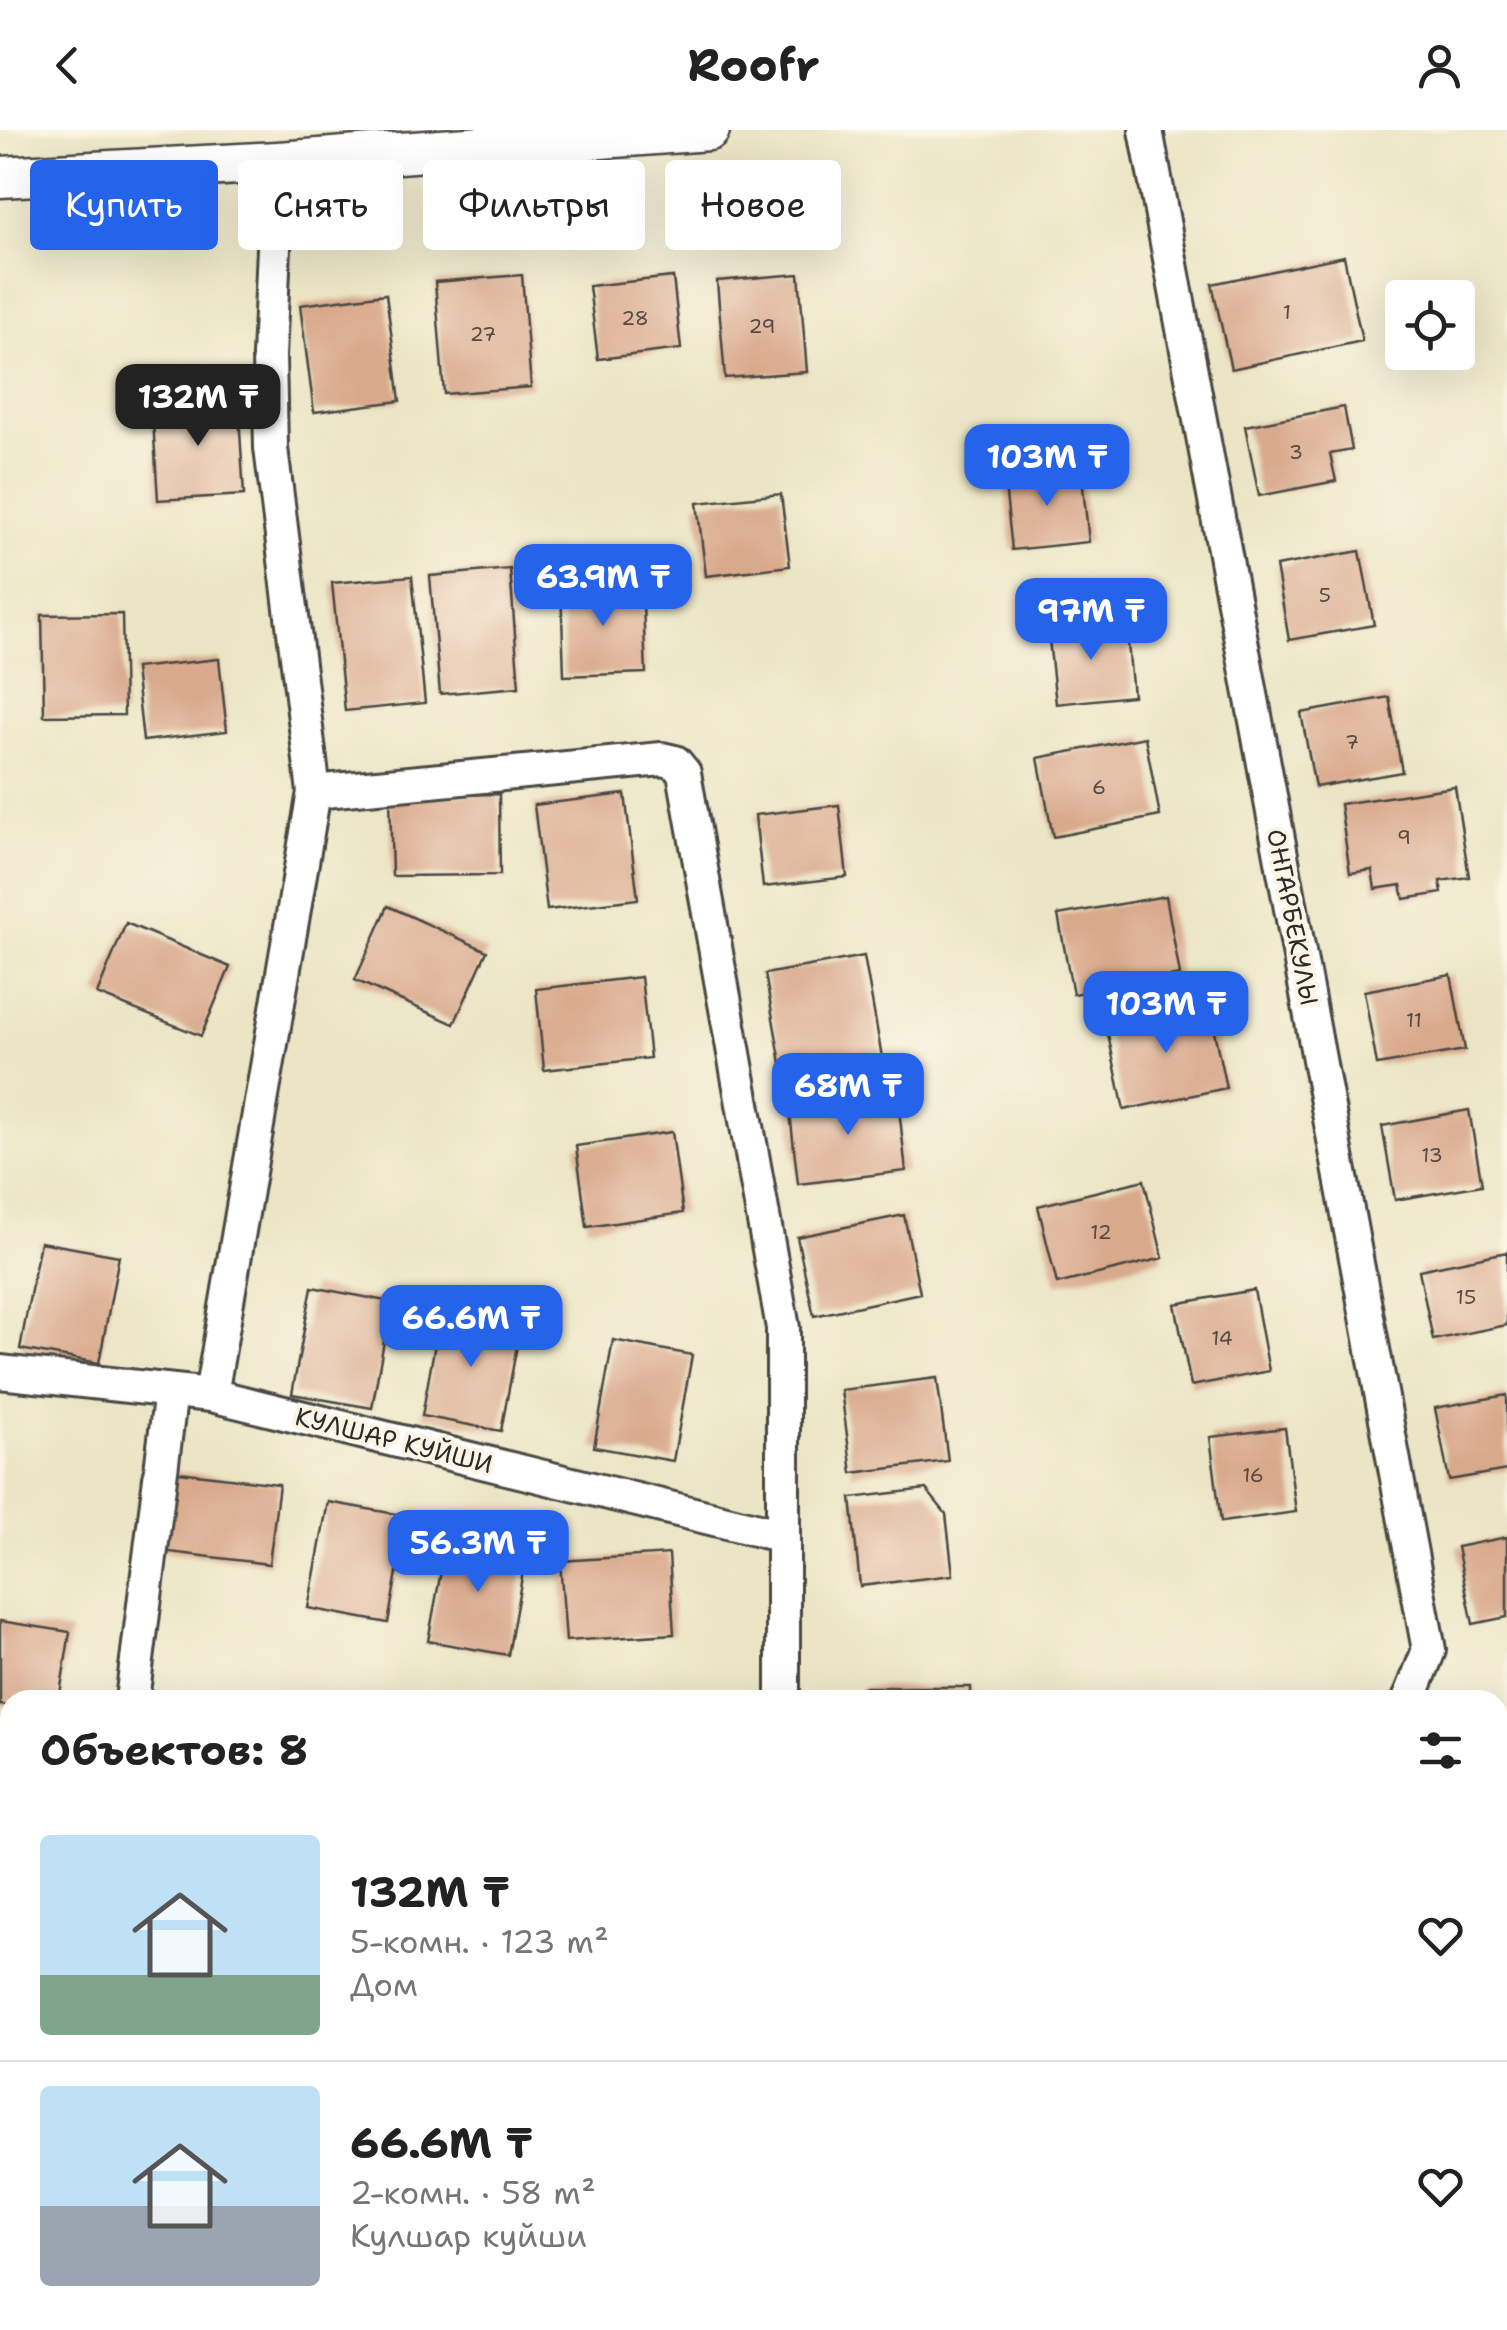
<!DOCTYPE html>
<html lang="ru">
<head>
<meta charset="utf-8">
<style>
	:root { --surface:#fff; --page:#f6f6f6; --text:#222; --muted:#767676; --line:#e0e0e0; --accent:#2563eb }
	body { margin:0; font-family:"Shantell Sans",sans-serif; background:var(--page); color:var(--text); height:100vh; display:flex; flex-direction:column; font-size:38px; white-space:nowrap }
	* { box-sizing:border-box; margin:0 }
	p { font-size:32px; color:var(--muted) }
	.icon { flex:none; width:55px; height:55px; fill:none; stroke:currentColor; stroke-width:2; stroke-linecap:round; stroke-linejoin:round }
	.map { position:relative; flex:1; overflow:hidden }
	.drawer { position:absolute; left:0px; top:1560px; width:1508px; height:640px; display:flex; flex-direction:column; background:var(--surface); border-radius:30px 30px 0 0; box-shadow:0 10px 40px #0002 }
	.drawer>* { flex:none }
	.top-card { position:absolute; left:30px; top:30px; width:1000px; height:90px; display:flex; gap:20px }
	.tools { position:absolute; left:1385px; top:150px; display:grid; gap:20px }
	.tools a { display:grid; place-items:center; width:90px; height:90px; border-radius:10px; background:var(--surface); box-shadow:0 10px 40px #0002; font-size:50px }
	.price { position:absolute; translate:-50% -85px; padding:0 22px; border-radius:20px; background:var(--accent); color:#fff; font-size:32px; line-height:65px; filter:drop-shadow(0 2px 5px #0008) }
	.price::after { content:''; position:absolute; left:50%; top:60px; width:30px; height:22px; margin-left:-15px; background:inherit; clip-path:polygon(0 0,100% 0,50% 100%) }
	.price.on { background:#222; color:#fff }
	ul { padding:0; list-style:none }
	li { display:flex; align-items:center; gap:30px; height:250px; padding:0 40px }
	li+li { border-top:2px solid var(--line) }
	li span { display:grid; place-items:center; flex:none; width:280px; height:200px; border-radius:10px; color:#555 }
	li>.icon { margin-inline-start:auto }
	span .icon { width:120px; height:120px; fill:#fffc; stroke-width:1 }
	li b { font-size:42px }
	h2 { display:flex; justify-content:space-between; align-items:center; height:120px; padding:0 40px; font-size:42px }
	.pill { padding:0 35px; border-radius:10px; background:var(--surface); box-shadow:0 10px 40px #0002; font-size:35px; line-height:90px }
	.pill.on { background:var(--accent); color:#fff }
	header { display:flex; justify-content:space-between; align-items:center; height:130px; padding:0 40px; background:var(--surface); font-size:45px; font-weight:700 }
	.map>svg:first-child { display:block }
	.building { fill:#d9a98c }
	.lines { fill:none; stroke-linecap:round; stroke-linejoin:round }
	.minor-casing { stroke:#484742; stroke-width:38 }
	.tertiary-casing { stroke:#484742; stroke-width:45 }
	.minor { stroke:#fff; stroke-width:32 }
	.tertiary { stroke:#fff; stroke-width:40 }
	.labels { text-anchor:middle; stroke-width:8; stroke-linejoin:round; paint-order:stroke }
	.number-label { font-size:20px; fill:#564a43 }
	.street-label { font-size:25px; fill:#2b2b2b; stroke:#fcf5e5 }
</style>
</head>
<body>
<header><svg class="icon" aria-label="back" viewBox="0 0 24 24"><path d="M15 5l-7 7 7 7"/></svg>Roofr<svg class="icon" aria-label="person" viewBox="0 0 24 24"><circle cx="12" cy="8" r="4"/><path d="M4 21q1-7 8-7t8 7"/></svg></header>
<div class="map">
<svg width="1507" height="2200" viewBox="0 0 1507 2200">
	<rect width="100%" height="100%" fill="#fcf5e5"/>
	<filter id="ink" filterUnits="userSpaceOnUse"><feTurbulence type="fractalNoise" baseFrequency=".01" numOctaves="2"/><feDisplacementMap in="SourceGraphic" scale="20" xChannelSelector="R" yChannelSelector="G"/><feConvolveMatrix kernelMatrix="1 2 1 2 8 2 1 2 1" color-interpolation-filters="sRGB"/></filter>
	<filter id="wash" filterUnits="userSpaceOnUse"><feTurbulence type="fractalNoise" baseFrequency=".0048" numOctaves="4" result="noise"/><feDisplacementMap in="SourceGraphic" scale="40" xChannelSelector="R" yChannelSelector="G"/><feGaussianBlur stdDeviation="2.25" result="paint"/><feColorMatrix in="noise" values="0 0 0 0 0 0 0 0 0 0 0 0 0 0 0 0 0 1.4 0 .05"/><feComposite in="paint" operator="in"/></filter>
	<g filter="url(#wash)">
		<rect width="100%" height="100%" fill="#ebe5c5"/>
		<g id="blocks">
			<!-- building -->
			<path class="building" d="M 1344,126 L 1362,211 L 1231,239 L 1212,154 Z
				M 799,144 L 807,242 L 725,248 L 717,151 Z
				M 522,145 L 531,257 L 444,264 L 435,152 Z
				M 673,147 L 681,219 L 598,229 L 589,156 Z
				M 386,164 L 400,271 L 314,282 L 300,175 Z
				M 238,269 L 244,365 L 158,370 L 152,274 Z
				M 1344,277 L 1352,320 L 1330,324 L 1336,351 L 1259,366 L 1245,296 Z
				M 1081,338 L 1089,412 L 1012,420 L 1004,346 Z
				M 781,364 L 790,436 L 706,446 L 697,373 Z
				M 1360,421 L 1374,495 L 1289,510 L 1276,436 Z
				M 510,439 L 519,557 L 440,564 L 430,446 Z
				M 412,446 L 425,573 L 345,581 L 332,453 Z
				M 642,452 L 646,543 L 564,546 L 561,455 Z
				M 122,484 L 124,585 L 44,586 L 42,485 Z
				M 1126,492 L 1133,566 L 1056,574 L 1048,500 Z
				M 219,529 L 227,601 L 143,611 L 135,538 Z
				M 1389,567 L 1402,642 L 1315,657 L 1301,583 Z
				M 1145,607 L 1160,686 L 1053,707 L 1038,628 Z
				M 1455,657 L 1469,747 L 1440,751 L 1442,763 L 1404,769 L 1401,755 L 1375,759 L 1372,740 L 1350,743 L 1340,674 Z
				M 499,664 L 500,745 L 392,746 L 390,666 Z
				M 625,664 L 638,769 L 547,780 L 534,675 Z
				M 839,675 L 847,747 L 763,757 L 755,685 Z
				M 1166,766 L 1180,845 L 1073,864 L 1058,785 Z
				M 388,776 L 487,821 L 454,894 L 355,850 Z
				M 126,793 L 230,837 L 201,906 L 97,864 Z
				M 864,826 L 882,927 L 783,944 L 765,844 Z
				M 1451,845 L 1465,920 L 1377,935 L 1364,861 Z
				M 641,847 L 650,928 L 544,940 L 536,859 Z
				M 1208,873 L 1226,958 L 1124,980 L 1106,895 Z
				M 897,961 L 906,1041 L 798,1054 L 789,974 Z
				M 1469,980 L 1482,1055 L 1395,1070 L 1382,996 Z
				M 672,1002 L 683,1083 L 587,1097 L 576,1016 Z
				M 1144,1050 L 1163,1128 L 1057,1154 L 1038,1076 Z
				M 904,1085 L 920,1163 L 814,1186 L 797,1107 Z
				M 40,1112 L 119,1126 L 99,1233 L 20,1219 Z
				M 1507,1122 L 1507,1195 L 1433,1210 L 1419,1140 Z
				M 312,1157 L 391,1172 L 372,1278 L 292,1264 Z
				M 1254,1160 L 1269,1241 L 1191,1256 L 1175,1174 Z
				M 441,1180 L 521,1194 L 501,1301 L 422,1286 Z
				M 613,1210 L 692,1225 L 673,1331 L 594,1317 Z
				M 937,1248 L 948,1331 L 852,1343 L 841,1260 Z
				M 1507,1265 L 1507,1340 L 1449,1350 L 1435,1278 Z
				M 1285,1298 L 1296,1382 L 1221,1392 L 1210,1307 Z
				M 171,1341 L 279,1354 L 269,1434 L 161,1421 Z
				M 926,1359 L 946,1384 L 953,1445 L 860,1456 L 851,1368 Z
				M 328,1372 L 407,1386 L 388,1493 L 308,1478 Z
				M 448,1404 L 527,1419 L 508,1525 L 428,1511 Z
				M 1507,1407 L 1507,1487 L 1473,1494 L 1457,1417 Z
				M 669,1424 L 674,1504 L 566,1511 L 560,1431 Z
				M 0,1491 L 70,1502 L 59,1570 L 10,1570 L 10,1576 L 0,1575 Z
				M 862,1557 L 971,1557 L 971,1570 L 862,1570 Z
				M 1498,1584 L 1507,1588 L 1507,1680 L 1498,1677 Z
				M 0,1850 L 10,1852 L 10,1917 L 7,1933 L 0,1932 Z
				M 183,2190 L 265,2190 L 262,2200 L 213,2200 Z
				M 342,2190 L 419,2190 L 415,2200 L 339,2200 Z
				M 506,2190 L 555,2190 L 592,2199 L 503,2200 Z
				M 685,2190 L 800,2190 L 797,2200 L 681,2200 Z
				M 1340,2190 L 1443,2190 L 1439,2200 L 1336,2200 Z"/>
		</g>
	</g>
	<g filter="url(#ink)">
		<use href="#blocks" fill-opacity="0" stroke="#484742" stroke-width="2.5"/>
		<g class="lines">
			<defs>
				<path id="minor" d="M 1146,0 L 1429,1520 L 1409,1570
					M 314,662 L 662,629 L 675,632 L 684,643 L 783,1198 L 783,1570
					M 0,1242 L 211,1265 L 783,1406
					M 211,1265 L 314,662 L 271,318 L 269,226 L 278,32
					M 132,1570 L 171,1261
					M 0,1767 L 10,1768
					M 1498,1908 L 1507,1912
					M 54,2200 L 56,2190
					M 1165,2200 L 1169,2190"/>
				<path id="tertiary" d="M 0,47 L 278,32 L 709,0"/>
			</defs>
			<!-- minor casing -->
			<use href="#minor" class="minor-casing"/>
			<!-- tertiary casing -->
			<use href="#tertiary" class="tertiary-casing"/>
			<!-- minor -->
			<use href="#minor" class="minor"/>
			<!-- tertiary -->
			<use href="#tertiary" class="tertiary"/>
		</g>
	</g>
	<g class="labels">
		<!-- number labels -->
		<g class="number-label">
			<text x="1287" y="189">1</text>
			<text x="635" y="195">28</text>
			<text x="762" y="203">29</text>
			<text x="483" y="211">27</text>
			<text x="1296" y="329">3</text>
			<text x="1325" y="472">5</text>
			<text x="1352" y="619">7</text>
			<text x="1099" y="664">6</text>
			<text x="1404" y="714">9</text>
			<text x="1414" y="897">11</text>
			<text x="1432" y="1032">13</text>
			<text x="1101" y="1109">12</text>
			<text x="1466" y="1174">15</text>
			<text x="1222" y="1215">14</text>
			<text x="1253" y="1352">16</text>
		</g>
		<!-- street labels -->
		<g class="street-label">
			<text transform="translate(1293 787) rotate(79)" y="9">ОНГАРБЕКУЛЫ</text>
			<text transform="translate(394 1310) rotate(14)" y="9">КУЛШАР КУЙШИ</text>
		</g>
	</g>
</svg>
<div class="tools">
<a><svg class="icon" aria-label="locate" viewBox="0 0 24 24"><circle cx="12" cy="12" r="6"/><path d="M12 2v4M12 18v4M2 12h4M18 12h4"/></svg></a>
</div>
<b class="price on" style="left:198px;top:319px">132M ₸</b>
<b class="price" style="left:1047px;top:379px">103M ₸</b>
<b class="price" style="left:603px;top:499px">63.9M ₸</b>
<b class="price" style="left:1091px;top:533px">97M ₸</b>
<b class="price" style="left:1166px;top:926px">103M ₸</b>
<b class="price" style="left:848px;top:1008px">68M ₸</b>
<b class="price" style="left:471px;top:1240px">66.6M ₸</b>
<b class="price" style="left:478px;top:1465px">56.3M ₸</b>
<div class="top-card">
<a class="pill on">Купить</a>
<a class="pill">Снять</a>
<a class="pill">Фильтры</a>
<a class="pill">Новое</a>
</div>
<section class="drawer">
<h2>Объектов: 8<svg class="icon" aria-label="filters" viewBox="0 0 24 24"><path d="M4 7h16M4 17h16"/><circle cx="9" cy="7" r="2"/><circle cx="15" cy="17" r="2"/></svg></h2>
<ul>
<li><span style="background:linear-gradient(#bfe0f5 70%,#7fa58c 0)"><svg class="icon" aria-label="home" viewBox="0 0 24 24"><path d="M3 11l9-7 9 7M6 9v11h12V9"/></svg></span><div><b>132M ₸</b><p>5-комн. · 123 m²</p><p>Дом</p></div><svg class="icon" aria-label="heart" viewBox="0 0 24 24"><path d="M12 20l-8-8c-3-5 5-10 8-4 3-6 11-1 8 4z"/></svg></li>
<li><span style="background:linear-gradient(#bfe0f5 60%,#9aa5b1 0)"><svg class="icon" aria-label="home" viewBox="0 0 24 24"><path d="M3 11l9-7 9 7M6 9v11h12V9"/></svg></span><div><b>66.6M ₸</b><p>2-комн. · 58 m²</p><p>Кулшар куйши</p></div><svg class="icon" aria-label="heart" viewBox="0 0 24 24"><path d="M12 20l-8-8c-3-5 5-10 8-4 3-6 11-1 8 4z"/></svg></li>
</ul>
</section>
</div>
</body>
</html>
